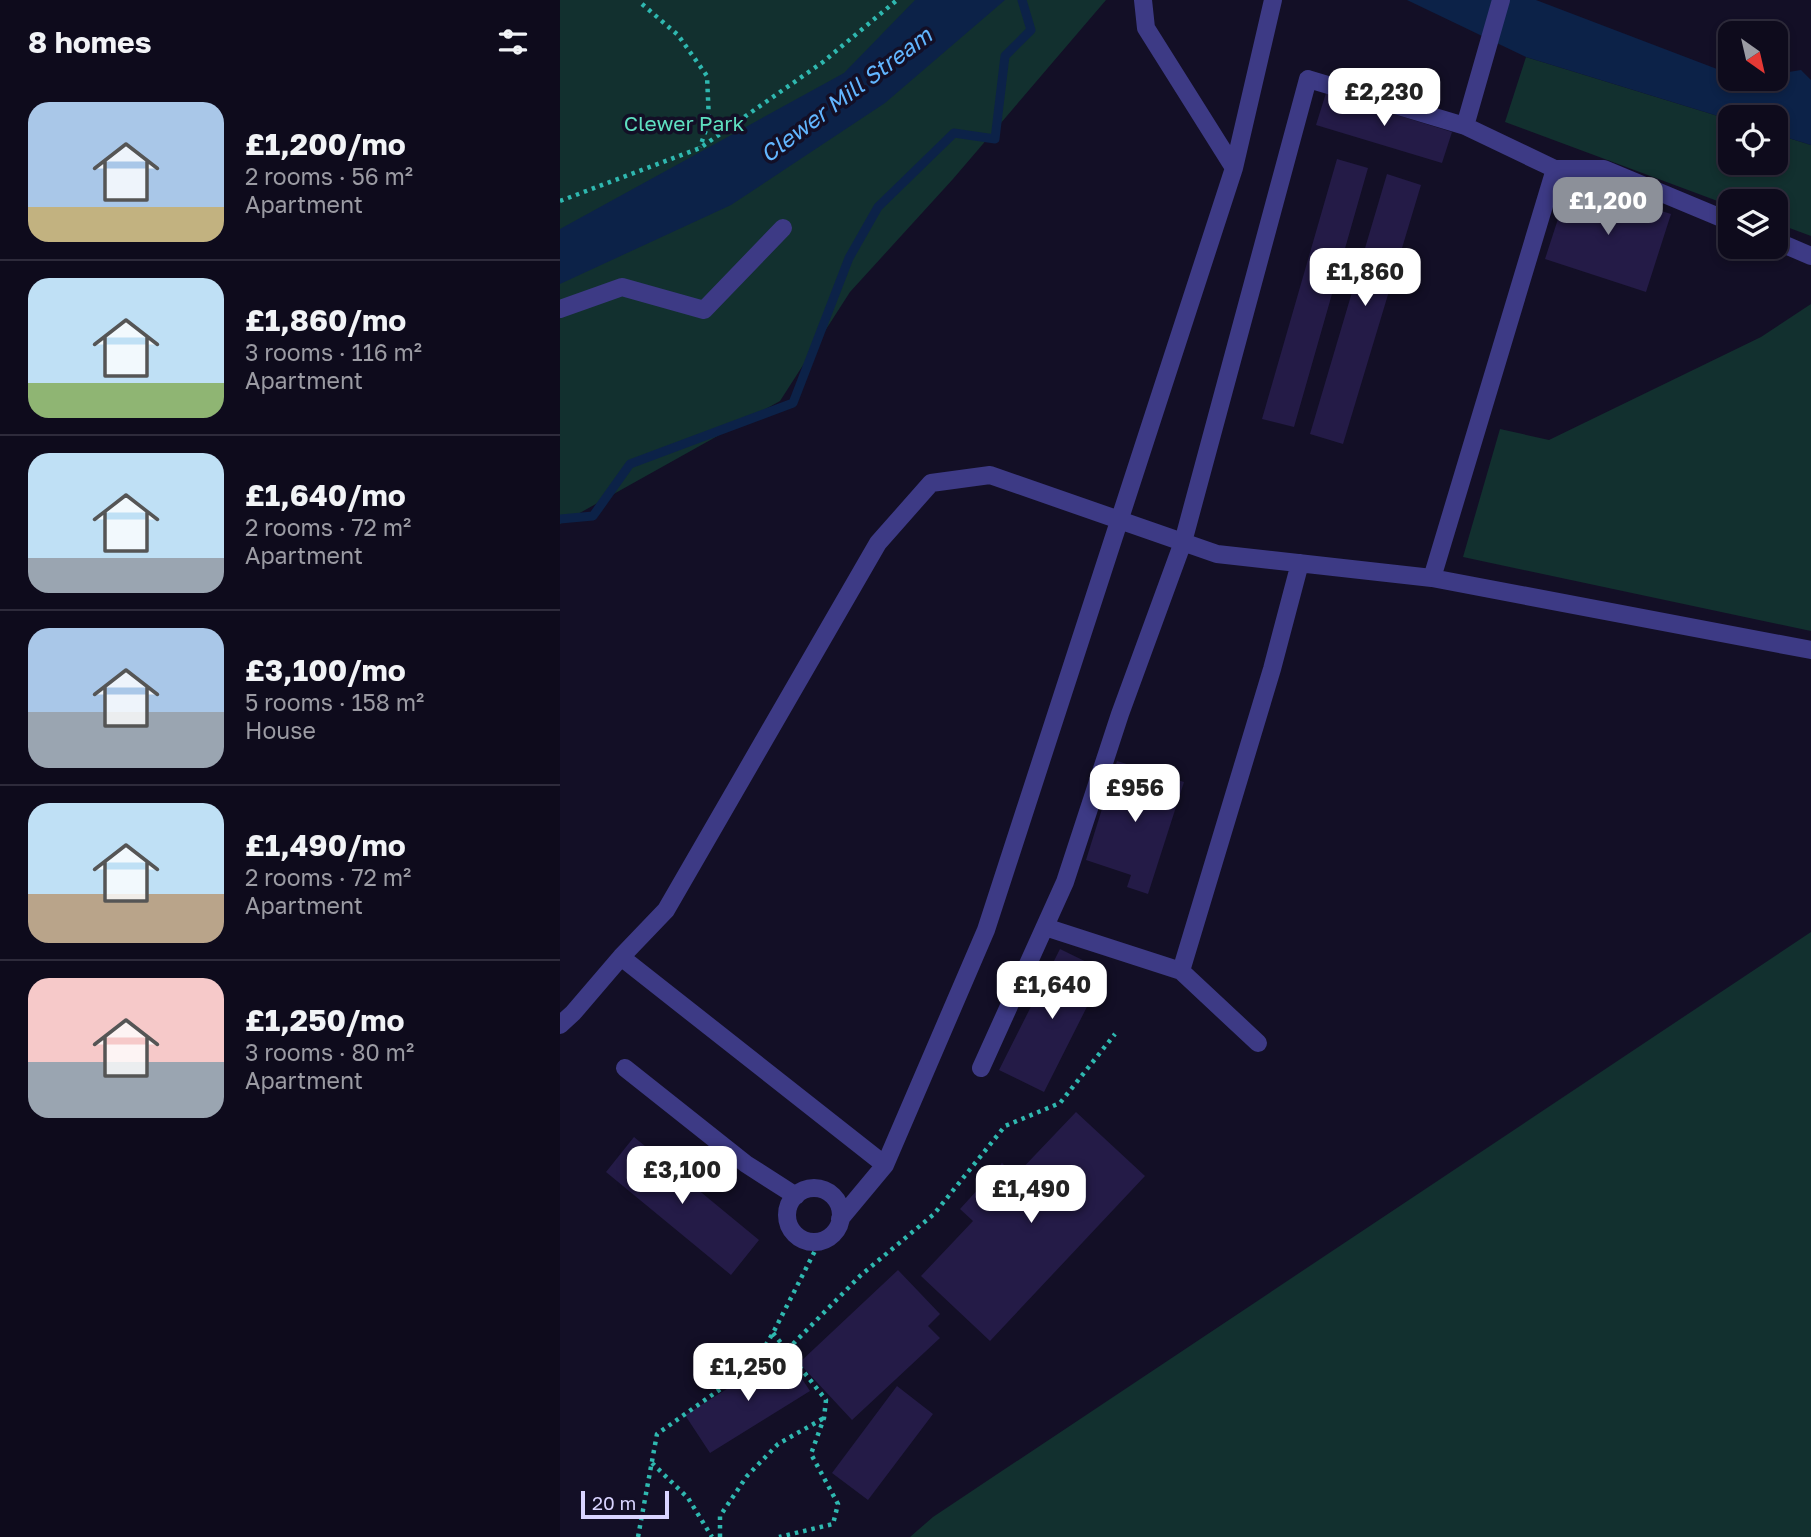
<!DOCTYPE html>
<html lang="en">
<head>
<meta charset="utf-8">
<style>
	:root { --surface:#0e0b1c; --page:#171425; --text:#f1f3f6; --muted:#9b9ba3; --line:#2e2b3b; --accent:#8c9099 }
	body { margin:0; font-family:"Golos Text",sans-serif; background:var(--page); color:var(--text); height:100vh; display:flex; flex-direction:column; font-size:26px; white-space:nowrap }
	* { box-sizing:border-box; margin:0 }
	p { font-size:23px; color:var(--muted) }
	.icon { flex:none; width:38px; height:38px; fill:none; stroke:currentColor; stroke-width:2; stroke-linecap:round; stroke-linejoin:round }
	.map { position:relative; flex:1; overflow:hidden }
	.panel { display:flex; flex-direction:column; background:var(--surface); width:560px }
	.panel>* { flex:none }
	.needle { width:46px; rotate:146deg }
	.fabs { position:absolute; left:1158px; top:21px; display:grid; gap:14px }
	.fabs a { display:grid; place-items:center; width:70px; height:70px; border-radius:14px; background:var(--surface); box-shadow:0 4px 10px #0003,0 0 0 2px var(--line); font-size:35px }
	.scale { position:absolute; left:21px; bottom:18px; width:88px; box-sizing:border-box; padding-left:7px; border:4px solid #d9d4ff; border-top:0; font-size:19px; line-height:24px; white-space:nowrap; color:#d9d4ff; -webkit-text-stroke:5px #130f26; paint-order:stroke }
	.price { position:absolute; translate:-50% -60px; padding:0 16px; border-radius:14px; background:#fff; color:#222; font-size:23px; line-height:46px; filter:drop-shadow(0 2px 4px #0008) }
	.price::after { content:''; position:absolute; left:50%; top:42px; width:21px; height:16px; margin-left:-10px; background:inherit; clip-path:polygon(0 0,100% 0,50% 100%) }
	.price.current { background:var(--accent); color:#fff }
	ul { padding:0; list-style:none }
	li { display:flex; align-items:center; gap:21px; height:175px; padding:0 28px }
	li+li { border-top:2px solid var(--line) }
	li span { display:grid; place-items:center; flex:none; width:196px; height:140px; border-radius:21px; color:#555 }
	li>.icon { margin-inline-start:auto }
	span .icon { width:84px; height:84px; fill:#fffc; stroke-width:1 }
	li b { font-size:30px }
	h2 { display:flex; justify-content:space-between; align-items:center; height:84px; padding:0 28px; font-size:30px }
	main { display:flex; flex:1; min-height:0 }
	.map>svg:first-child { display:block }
	.green { fill:#12302f }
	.water { fill:#0c2248 }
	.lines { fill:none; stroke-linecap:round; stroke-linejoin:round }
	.stream { stroke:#0c2248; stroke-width:9 }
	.building { fill:#241b47 }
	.path { stroke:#2fb8b0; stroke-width:4.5; stroke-dasharray:3.5 5; stroke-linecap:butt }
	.minor { stroke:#3d3a85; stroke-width:18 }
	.labels { text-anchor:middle; stroke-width:7; stroke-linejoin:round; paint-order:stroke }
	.park-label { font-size:21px; fill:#5fe0c0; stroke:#130f26 }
	.water-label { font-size:23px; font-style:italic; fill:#62b6ff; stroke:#130f26 }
</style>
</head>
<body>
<main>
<section class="panel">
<h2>8 homes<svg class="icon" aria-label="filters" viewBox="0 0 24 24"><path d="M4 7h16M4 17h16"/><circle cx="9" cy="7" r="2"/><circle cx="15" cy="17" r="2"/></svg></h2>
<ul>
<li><span style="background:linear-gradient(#a9c7e8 75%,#c2b280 0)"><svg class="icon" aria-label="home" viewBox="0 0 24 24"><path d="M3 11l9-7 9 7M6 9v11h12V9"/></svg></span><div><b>£1,200/mo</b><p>2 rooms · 56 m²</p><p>Apartment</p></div></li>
<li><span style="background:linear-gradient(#bfe0f5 75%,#8fb573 0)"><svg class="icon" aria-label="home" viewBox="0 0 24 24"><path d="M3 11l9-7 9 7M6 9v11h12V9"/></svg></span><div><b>£1,860/mo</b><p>3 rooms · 116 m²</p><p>Apartment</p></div></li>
<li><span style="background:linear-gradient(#bfe0f5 75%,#9aa5b1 0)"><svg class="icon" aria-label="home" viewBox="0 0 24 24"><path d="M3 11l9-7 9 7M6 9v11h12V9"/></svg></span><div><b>£1,640/mo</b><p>2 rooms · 72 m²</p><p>Apartment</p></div></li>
<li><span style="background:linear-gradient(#a9c7e8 60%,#9aa5b1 0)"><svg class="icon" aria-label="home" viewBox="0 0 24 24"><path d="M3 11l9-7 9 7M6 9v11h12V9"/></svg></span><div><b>£3,100/mo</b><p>5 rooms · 158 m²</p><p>House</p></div></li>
<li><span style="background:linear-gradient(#bfe0f5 65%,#b9a48a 0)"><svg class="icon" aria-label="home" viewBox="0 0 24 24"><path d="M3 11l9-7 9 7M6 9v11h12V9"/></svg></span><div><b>£1,490/mo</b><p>2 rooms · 72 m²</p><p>Apartment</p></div></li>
<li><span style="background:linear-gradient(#f6c9c9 60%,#9aa5b1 0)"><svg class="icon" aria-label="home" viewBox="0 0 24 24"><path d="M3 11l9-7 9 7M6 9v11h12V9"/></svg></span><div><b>£1,250/mo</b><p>3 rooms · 80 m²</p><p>Apartment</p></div></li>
</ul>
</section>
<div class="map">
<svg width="1251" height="1537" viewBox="0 0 1251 1537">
	<rect width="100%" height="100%" fill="#130f26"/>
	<!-- green -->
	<path class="green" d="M 0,0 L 546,0 L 393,179 L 290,292 L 220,401 L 0,524 Z
		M 966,57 L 1171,120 L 1171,163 L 1216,163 L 1216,134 L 1251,145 L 1251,236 L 1216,223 L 1216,201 L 1171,201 L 1171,206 L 945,122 Z
		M 1251,304 L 1251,631 L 903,557 L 940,429 L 989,440 L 1201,337 Z
		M 1251,932 L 1251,1537 L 350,1537 L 373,1517 Z"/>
	<!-- water -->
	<path class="water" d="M 355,0 L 445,0 L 325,103 L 171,205 L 0,284 L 0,229 L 284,73 Z
		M 847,0 L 976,0 L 1157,69 L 1171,71 L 1171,79 L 1216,79 L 1216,74 L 1241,70 L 1251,80 L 1251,145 L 1216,134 L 1216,117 L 1171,117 L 1171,120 L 966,57 Z"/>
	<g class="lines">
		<!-- stream -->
		<path class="stream" d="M 0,519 L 33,516 L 70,464 L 233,403 L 289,258 L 318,207 L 394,133 L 435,139 L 445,56 L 471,30 L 462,0"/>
	</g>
	<!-- building -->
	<path class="building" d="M 766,93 L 892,132 L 882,163 L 756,125 Z
		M 777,159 L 808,168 L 734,427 L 702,419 Z
		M 827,174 L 861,185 L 783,444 L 750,434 Z
		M 1010,182 L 1111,214 L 1086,292 L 985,259 Z
		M 557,761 L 624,782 L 588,894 L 567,887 L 571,875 L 526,860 Z
		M 500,949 L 545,971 L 484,1092 L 439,1070 Z
		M 516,1112 L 585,1176 L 430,1341 L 361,1276 L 413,1221 L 400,1209 L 442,1163 L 455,1176 Z
		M 74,1137 L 199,1240 L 171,1275 L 46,1172 Z
		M 338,1270 L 380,1314 L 368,1326 L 380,1338 L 292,1420 L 239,1363 Z
		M 225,1353 L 250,1391 L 150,1453 L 125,1415 Z
		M 337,1386 L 373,1414 L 308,1500 L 272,1473 Z"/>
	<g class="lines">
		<!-- path -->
		<path class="path" d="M 82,4 L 118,35 L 147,76 L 149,121 L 140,147
			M 0,201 L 140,148 L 263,62 L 337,0
			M 213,1333 L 266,1400 L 264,1418 L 251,1454 L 278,1504 L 273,1524 L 219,1537
			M 227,1350 L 301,1275 L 374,1214 L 445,1126 L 500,1103 L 555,1034
			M 92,1463 L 128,1498 L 152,1537
			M 78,1537 L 97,1434 L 193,1366 L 213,1333 L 260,1241
			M 160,1537 L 160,1516 L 187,1476 L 218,1444 L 264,1418"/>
		<!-- minor -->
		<path class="minor" d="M 583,0 L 586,28 L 674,168
			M 905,126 L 941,0
			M 1216,241 L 1251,256
			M 0,309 L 62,287 L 144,310 L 223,228
			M 872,578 L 995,169
			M 485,927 L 621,971
			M 61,957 L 325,1165
			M 0,1025 L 13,1013 L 61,957 L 106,910 L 318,543 L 371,483 L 430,475 L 657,554 L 872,578 L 1251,650
			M 698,1043 L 621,971 L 712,669 L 740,563
			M 65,1068 L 186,1164 L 236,1196
			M 421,1068 L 505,882 L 560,714 L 623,542 L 748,79 L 905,126 L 995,169 L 1044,169 L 1171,222
			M227 1215a27 27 0 1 1 54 0a27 27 0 1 1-54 0Z
			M 280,1219 L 325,1165 L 426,930 L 674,168 L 713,0"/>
	</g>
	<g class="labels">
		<!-- park labels -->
		<g class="park-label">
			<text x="124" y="131">Clewer Park</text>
		</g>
		<!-- water labels -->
		<g class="water-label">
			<text transform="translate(286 95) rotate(-37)" y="8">Clewer Mill Stream</text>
		</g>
	</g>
</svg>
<div class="fabs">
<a><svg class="needle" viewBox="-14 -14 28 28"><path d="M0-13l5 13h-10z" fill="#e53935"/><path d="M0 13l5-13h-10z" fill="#9b9ba3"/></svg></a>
<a><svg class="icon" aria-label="locate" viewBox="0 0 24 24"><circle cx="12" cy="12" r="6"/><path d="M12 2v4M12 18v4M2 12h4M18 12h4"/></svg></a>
<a><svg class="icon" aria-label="layers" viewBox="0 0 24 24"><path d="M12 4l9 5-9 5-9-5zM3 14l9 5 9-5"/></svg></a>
</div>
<div class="scale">20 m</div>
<b class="price" style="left:824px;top:128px">£2,230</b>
<b class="price current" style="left:1048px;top:237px">£1,200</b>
<b class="price" style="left:805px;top:308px">£1,860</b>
<b class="price" style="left:575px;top:824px">£956</b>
<b class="price" style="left:492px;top:1021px">£1,640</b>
<b class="price" style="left:122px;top:1206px">£3,100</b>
<b class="price" style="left:471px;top:1225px">£1,490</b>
<b class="price" style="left:188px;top:1403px">£1,250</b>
</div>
</main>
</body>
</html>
